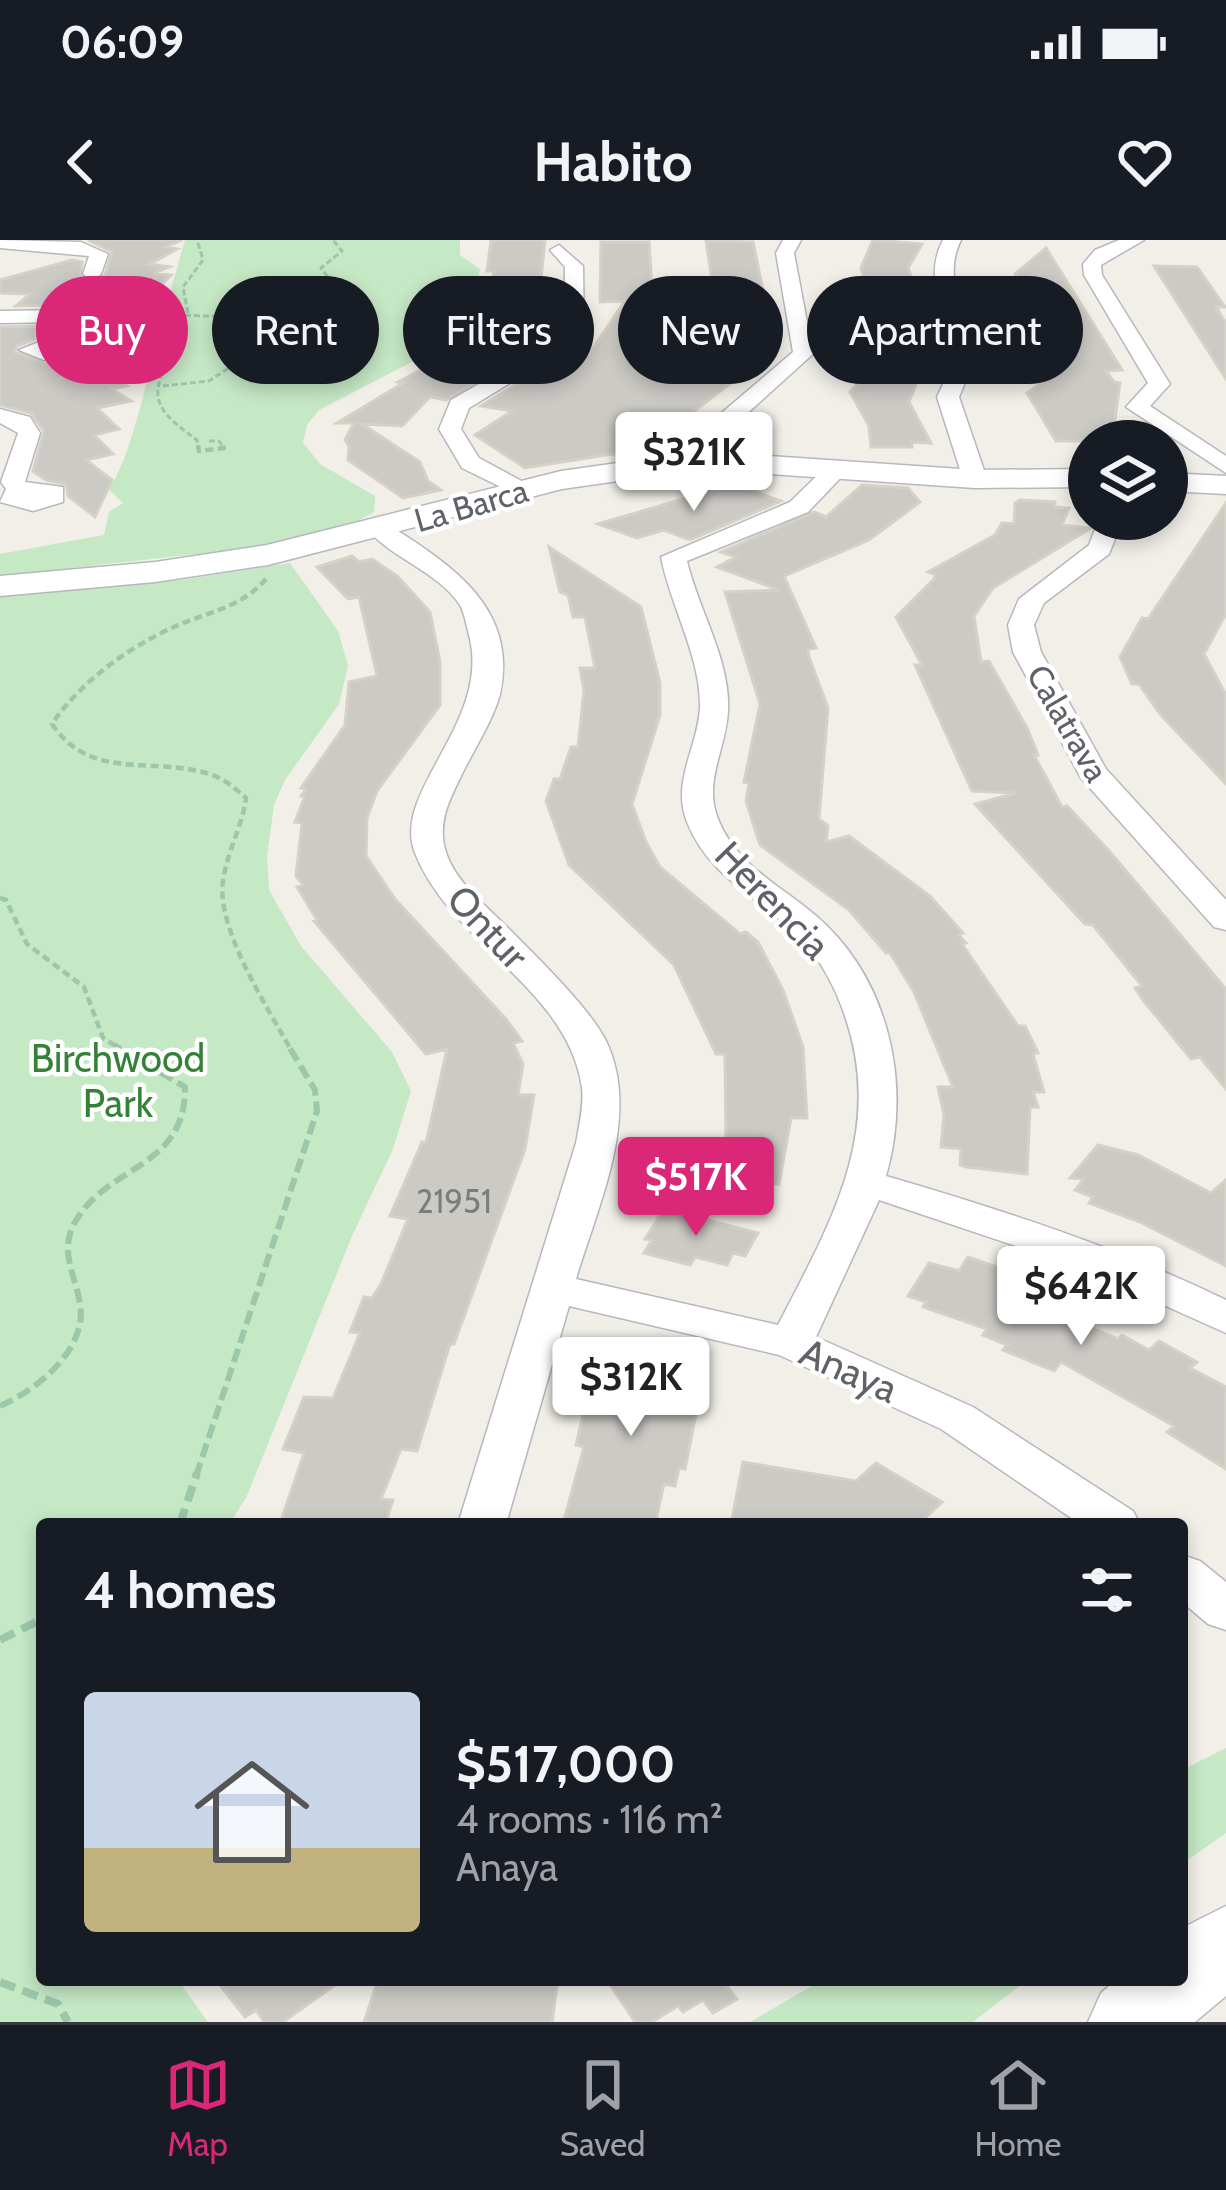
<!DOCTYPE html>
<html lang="en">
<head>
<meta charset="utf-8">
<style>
	:root { --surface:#171b24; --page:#242831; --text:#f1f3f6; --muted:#9ea1a6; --line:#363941; --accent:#db2777 }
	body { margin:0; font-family:Cabin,sans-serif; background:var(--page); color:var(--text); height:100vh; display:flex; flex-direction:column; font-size:45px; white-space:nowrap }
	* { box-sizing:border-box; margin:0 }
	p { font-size:39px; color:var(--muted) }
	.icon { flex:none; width:66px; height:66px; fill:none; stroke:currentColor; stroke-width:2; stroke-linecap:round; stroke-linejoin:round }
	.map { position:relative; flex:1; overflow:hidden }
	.panel { position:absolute; left:36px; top:1278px; width:1152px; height:468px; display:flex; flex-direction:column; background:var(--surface); border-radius:12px; box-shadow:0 6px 18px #0003 }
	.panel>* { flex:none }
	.top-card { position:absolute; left:36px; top:36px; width:1155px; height:108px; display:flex; gap:24px }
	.tools { position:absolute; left:1068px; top:180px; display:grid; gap:24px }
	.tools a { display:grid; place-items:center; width:120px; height:120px; border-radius:50%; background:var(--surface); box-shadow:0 6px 18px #0003; font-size:60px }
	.price { position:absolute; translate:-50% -102px; padding:0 27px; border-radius:12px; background:#fff; color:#222; font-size:39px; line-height:78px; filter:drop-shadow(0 3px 6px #0008) }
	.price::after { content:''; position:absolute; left:50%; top:72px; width:36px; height:27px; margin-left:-18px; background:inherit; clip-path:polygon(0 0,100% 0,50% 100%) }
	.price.current { background:var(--accent); color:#fff }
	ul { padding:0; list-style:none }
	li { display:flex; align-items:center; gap:36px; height:300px; padding:0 48px }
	li span { display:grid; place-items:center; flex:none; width:336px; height:240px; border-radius:12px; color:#555 }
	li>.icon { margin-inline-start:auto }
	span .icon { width:144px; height:144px; fill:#fffc; stroke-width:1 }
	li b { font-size:51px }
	h2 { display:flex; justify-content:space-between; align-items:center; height:144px; padding:0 48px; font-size:51px }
	.pill { padding:0 42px; border-radius:54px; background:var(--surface); box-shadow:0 6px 18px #0003; font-size:42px; line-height:108px }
	.pill.current { background:var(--accent); color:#fff }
	.status { display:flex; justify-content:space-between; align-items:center; height:84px; padding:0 60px; background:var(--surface); direction:ltr }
	.status svg { height:33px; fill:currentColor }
	header { display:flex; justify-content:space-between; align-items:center; height:156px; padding:0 48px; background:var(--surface); font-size:54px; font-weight:800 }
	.menu { display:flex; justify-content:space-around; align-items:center; height:168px; border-top:3px solid var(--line); background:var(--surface); font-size:33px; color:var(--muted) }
	.menu a { display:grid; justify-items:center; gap:6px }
	.menu .current { color:var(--accent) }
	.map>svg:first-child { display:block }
	.green { fill:#c5e8c5 }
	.building { fill:#cccac5; stroke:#d6d1c6; stroke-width:3; fill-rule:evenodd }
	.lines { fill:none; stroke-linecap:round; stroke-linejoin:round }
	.minor-casing { stroke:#b5b8bc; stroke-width:3 }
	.tertiary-casing { stroke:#b5b8bc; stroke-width:3 }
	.secondary-casing { stroke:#b6babf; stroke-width:3 }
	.path-far3 { stroke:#9cc7a9; stroke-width:3; stroke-dasharray:6 3; stroke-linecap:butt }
	.path-far2 { stroke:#9cc7a9; stroke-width:4.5; stroke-dasharray:8 4.5; stroke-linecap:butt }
	.path-far1 { stroke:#9cc7a9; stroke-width:6; stroke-dasharray:14 6; stroke-linecap:butt }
	.path { stroke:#9cc7a9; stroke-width:8; stroke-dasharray:16 8; stroke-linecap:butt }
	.minor { fill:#fff; fill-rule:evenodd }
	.tertiary { fill:#fff; fill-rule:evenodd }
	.secondary { fill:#fff; fill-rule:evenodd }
	.labels { text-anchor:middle; stroke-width:9; stroke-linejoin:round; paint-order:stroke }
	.far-street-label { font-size:33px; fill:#5f6368; stroke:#fff }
	.number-label { font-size:33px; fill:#7a7d7f }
	.street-label { font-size:39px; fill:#5f6368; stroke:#fff }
	.park-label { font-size:39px; fill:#348238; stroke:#fff }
</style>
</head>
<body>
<div class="status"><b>06:09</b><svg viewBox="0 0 49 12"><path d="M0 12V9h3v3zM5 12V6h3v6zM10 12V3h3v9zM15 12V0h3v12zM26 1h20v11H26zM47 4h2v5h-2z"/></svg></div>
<header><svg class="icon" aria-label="back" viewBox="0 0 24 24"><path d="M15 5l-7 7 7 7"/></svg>Habito<svg class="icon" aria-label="heart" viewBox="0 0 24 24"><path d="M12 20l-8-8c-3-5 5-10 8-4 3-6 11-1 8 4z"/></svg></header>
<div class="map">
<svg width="1226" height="1782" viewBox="0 0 1226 1782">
	<rect width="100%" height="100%" fill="#f1efe8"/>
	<!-- green -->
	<path class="green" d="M 185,0 L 460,0 L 460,15 L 480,29 L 466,94 L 319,170 L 307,185 L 303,203 L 320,224 L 375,256 L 374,272 L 359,280 L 360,285 L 259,307 L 0,336 L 0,314 L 104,295 L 109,272 L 123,263 L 108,249 C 130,226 150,124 161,88 L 151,82 L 163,75 L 160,67 L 167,63 Z
		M 290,323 L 338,391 L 348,426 L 339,464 L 285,540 L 274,565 L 267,616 L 269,650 L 301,706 L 392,812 L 411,851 L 393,909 L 352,996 L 246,1258 L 229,1284 L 42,1284 L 42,1740 L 178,1740 L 208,1782 L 0,1782 L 0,356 L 181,340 Z
		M 1226,1508 L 1226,1593 L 1182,1624 L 1182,1530 Z
		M 822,1740 L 1027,1740 L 973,1782 L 750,1782 Z"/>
	<!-- building -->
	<path class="building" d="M 88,0 L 182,0 L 166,7 L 177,9 L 150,24 L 169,27 L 154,33 L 171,35 L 136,69 L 127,64 L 16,66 L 30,54 L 0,53 L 0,40 L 72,20 L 82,22 L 80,38 L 94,44 L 105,35 L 112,12 Z
		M 491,0 L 545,0 L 534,107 L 446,160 L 430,157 L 402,186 L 362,184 L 420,222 L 428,241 L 441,250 L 403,258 L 348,220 L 349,206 L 345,200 L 354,183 L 337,183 L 403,143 L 398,142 L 483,96 L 494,31 L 487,31 Z
		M 873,0 L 922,4 L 908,28 L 941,114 L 923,127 L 909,162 L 931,203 L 911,202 L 912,207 L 871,207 L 869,186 L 850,152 L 886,111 L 861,28 Z
		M 706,1 L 753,2 L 775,109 L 679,183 L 667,206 L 642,204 L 639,210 L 525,228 L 475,195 L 512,171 L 481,166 L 569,112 L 588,115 L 625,61 L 600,62 L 601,2 L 649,2 L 655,94 L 641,119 L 696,125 L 714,112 L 721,98 Z
		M 1046,8 L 1122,130 L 1106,131 L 1114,142 L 1120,143 L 1112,201 L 1056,201 L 1027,153 L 1061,130 L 1045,104 L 1055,104 L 1015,34 Z
		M 1154,26 L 1197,27 L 1225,67 L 1216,67 L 1226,83 L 1226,139 Z
		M 130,84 L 147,103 L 124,107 L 136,114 L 121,117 L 139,134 L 115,138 L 127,146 L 112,149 L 131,161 L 97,168 L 119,189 L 94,195 L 113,214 L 86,220 L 112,240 L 95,277 L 68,256 L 66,244 L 46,240 L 33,231 L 44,191 L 31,173 L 0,165 L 0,87 ZM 52,92 L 80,104 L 82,110 L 46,124 L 15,112 L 17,106 Z
		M 734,244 L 781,261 L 690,300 L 664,290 L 637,298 L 598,284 Z
		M 862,245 L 908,248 L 920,262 L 869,300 L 784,336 L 816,408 L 808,409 L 809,417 L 828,468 L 819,579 L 828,586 L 826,602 L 849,596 L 930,656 L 963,693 L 958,694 L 966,703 L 962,704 L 1018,786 L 1025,786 L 1038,813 L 1033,814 L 1044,852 L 1033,852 L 1038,867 L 1030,867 L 1027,934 L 966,927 L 960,925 L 961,909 L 941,907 L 944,875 L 938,847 L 953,847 L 914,752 L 890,713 L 886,713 L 849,670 L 760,605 L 746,561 L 749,543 L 744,542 L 760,464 L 725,352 L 779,350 L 717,327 L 736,317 L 721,312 L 814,272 L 826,277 Z
		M 1020,260 L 1055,262 L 1055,267 L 1069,268 L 1062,285 L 1091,288 L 993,348 L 974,376 L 981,422 L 989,421 L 1027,488 L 1038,515 L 1034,515 L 1062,567 L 1067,566 L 1111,613 L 1226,749 L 1226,849 L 1200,817 L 1191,819 L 1143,760 L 1135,748 L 1142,746 L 1093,685 L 1085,684 L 975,564 L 1016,553 L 972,551 L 915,425 L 922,425 L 896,377 L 934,339 L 935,334 L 928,332 L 995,295 L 1002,283 L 1014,284 L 1015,263 Z
		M 1226,263 L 1226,374 L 1204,414 L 1226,455 L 1226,544 L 1160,474 L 1139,444 L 1132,444 L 1120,417 L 1142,378 L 1148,379 Z
		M 549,307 L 641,367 L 660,443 L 660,475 L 632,564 L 646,602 L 660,627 L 740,694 L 746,692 L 758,702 L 783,750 L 803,807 L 807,878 L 791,878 L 779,944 L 681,933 L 690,903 L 726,908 L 725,814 L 716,814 L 674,725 L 569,625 L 546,561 L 554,539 L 560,539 L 571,507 L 578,507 L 584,451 L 580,428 L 595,428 L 585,377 L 573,377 L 568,355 L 560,352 Z
		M 352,316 L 359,322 L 372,319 L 397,336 L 430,372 L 440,422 L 440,465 L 377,551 L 367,578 L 366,616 L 395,659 L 506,779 L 522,801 L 513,803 L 523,824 L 518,855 L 534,855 L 525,909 L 454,1104 L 450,1104 L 417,1211 L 401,1209 L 381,1259 L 393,1260 L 385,1284 L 280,1284 L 304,1213 L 283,1209 L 304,1157 L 333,1158 L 360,1093 L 350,1092 L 364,1057 L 372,1058 L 381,1044 L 408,979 L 390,976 L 422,902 L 426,903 L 447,809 L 426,814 L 314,681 L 317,680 L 297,647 L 303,645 L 296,636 L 302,583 L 295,582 L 305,556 L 301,556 L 306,549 L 301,548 L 345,485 L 349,442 L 377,436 L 359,357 L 348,359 L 317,327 Z
		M 1098,905 L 1138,915 L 1211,953 L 1226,940 L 1226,1026 L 1140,982 L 1089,963 L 1093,957 L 1075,950 L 1084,939 L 1070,938 Z
		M 664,969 L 758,993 L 745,1016 L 733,1013 L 727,1025 L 695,1017 L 690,1025 L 644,1013 L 652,1000 L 645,999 Z
		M 968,1017 L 1080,1056 L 1064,1077 L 1118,1099 L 1122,1095 L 1149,1110 L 1159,1101 L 1197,1122 L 1190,1128 L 1226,1147 L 1226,1229 L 1167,1192 L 1174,1186 L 1061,1122 L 1054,1131 L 1003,1110 L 1007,1105 L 983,1095 L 987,1089 L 923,1067 L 926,1062 L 908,1056 L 929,1023 L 959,1031 Z
		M 585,1114 L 695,1127 L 690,1148 L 701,1149 L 685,1229 L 679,1228 L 675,1246 L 664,1244 L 655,1284 L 563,1284 L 584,1207 L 576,1205 L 591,1142 L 577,1140 Z
		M 743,1222 L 856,1241 L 876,1223 L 942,1262 L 919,1284 L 731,1284 Z
		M 216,1740 L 342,1740 L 283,1782 L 264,1782 L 256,1770 L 245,1777 Z
		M 378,1740 L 558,1740 L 552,1782 L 364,1782 Z
		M 607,1740 L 735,1740 L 726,1745 L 737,1759 L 713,1773 L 703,1760 L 683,1772 L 678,1766 L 652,1782 L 635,1782 Z"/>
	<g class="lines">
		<defs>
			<path id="minor" d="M 0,0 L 81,2 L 108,14 L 101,34 L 92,40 L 83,34 L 89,16 L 0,8 Z
				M 783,0 L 801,0 L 794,13 L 813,114 L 721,197 L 716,212 L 723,224 L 719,229 L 703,229 L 694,212 L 703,189 L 793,112 L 776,13 Z
				M 943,0 L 961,0 C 942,38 964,72 980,107 L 959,157 L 987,239 L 975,246 L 963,239 L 937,157 L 960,107 C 944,71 923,38 943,0 Z
				M 1119,0 L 1144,0 L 1101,25 L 1102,35 L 1170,144 L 1150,166 L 1226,216 L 1226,233 L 1126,167 L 1148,143 L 1084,35 L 1083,24 L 1095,10 Z
				M 559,5 L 583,26 L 584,98 L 469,168 L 461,189 L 479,218 L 529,245 L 533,250 L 521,257 L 462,228 L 439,189 L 451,160 L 564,95 L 565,27 L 550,10 Z
				M 0,71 L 127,69 L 137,75 L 127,81 L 0,83 Z
				M 54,96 L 78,108 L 44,120 L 19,110 Z
				M 0,169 L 30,177 L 40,193 L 25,242 L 63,247 L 63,262 L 33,271 L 0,262 L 6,249 L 1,242 L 18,193 L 0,183 Z
				M 838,221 L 850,228 L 808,272 L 687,321 C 698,369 731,421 728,471 C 726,510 703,541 718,579 C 736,625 780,645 815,675 C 890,739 912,845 886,936 C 1002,970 1117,1007 1226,1060 L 1226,1093 L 1081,1028 L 879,960 L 816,1097 L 973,1167 L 1133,1271 L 1140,1284 L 1080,1284 L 941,1189 L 779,1115 L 569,1066 L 506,1284 L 458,1284 L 576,903 C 579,886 584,865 582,848 C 568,748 450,703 415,613 C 390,550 495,481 468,391 C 466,383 464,372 460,365 C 437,331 393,319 368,290 L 380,283 L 389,285 C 451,325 519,368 500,454 C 493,481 473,511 461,536 C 450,559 439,579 444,605 C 451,638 481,661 504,684 C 531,711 590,768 606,801 C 642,875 597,967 576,1039 L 778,1085 C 830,984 885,892 845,776 C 836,749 820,718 800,698 C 761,658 709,638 687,582 C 671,541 698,508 700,467 C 701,417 670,365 661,317 L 790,262 L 830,223 Z
				M 1099,279 L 1123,279 L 1109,314 L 1044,363 L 1034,385 L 1041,412 L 1106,529 L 1226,660 L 1226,690 L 1214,687 L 1081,538 L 1013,412 L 1008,385 L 1019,359 L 1089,305 Z
				M 1182,1315 L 1200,1321 L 1226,1342 L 1226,1390 L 1208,1384 L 1182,1362 Z"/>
			<path id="tertiary" d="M 754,215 L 975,230 L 1089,229 L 1089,247 L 975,248 L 754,233 L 653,236 L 562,249 L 268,325 L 155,342 L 0,356 L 0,336 L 155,322 L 267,305 L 561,231 L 653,218 Z
				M 1167,233 L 1226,236 L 1226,254 L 1167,251 Z"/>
			<path id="secondary" d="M 1226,1666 L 1226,1756 L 1195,1782 L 1088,1782 L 1101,1753 L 1116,1740 L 1182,1740 L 1182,1688 Z"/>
		</defs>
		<!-- minor casing -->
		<use href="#minor" class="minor-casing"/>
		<!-- tertiary casing -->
		<use href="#tertiary" class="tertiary-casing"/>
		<!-- secondary casing -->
		<use href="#secondary" class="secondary-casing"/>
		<!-- path-far3 -->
		<path class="path-far3" d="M 330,56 L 350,62 L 346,70 L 350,77 L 330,84
			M 298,70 L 314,71 L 318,63
			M 188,73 L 183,47 L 203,20 L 197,0
			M 149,74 C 206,74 291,89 336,47 L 321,28 L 342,11 L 333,0
			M 152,78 L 172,84 L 175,93 C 157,155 140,159 197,200 L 198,208
			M 163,146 L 209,141 L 258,109 L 330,86 L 316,77
			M 209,201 L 219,201 L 224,208"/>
		<!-- path-far2 -->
		<path class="path-far2" d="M 198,205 L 199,211 L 224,208 L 222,205
			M 266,339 C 242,367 208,372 176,386 C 129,407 81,441 52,484 C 92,544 157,514 215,536 C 227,541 237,550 246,558 C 242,587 227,612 223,641 C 216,688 267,767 290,808
			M 0,658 L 6,660 L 27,704 L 84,747 L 103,798 L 119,808"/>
		<!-- path-far1 -->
		<path class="path-far1" d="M 0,1166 C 37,1150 88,1109 80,1064 C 76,1036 59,1013 74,984 C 106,924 186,930 185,847 L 114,805
			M 196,1236 L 317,871 L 315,850 L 288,805"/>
		<!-- path -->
		<path class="path" d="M 180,1284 L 197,1233
			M 0,1400 L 42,1379
			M 0,1742 L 58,1764 L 68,1782"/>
		<!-- minor -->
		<use href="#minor" class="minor"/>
		<!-- tertiary -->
		<use href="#tertiary" class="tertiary"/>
		<!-- secondary -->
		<use href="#secondary" class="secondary"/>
	</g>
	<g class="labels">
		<!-- far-street labels -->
		<g class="far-street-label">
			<text transform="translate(471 265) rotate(-16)" y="12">La Barca</text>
			<text transform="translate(1068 483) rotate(60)" y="12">Calatrava</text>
		</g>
		<!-- number labels -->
		<g class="number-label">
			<text x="454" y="973">21951</text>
		</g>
		<!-- street labels -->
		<g class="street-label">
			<text transform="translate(773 660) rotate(46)" y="14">Herencia</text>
			<text transform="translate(488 687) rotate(47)" y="14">Ontur</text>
			<text transform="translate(849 1130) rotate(24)" y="14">Anaya</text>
		</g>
		<!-- park labels -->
		<g class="park-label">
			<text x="118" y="832">Birchwood<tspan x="118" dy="45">Park</tspan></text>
		</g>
	</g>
</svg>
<div class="tools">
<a><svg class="icon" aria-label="layers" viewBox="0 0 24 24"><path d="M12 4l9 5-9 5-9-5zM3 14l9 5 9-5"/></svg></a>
</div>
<b class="price" style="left:694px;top:274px">$321K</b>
<b class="price current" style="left:696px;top:999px">$517K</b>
<b class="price" style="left:1081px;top:1108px">$642K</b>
<b class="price" style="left:631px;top:1199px">$312K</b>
<div class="top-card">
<a class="pill current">Buy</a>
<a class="pill">Rent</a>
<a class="pill">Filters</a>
<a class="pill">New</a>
<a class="pill">Apartment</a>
</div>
<section class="panel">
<h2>4 homes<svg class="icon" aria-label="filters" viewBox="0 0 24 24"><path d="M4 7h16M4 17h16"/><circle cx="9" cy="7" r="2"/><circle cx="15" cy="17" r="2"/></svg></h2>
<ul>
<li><span style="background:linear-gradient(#c9d6e8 65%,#c2b280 0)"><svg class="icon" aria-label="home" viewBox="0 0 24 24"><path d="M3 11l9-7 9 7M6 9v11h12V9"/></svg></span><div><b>$517,000</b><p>4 rooms · 116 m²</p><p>Anaya</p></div></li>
</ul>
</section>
</div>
<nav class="menu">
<a class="current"><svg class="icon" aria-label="map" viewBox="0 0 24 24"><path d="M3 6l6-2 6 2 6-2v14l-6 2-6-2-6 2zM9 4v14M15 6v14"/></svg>Map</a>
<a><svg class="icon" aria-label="saved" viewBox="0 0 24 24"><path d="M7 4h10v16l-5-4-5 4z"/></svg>Saved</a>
<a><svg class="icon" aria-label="home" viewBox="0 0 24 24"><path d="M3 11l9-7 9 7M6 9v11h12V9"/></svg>Home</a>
</nav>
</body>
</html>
